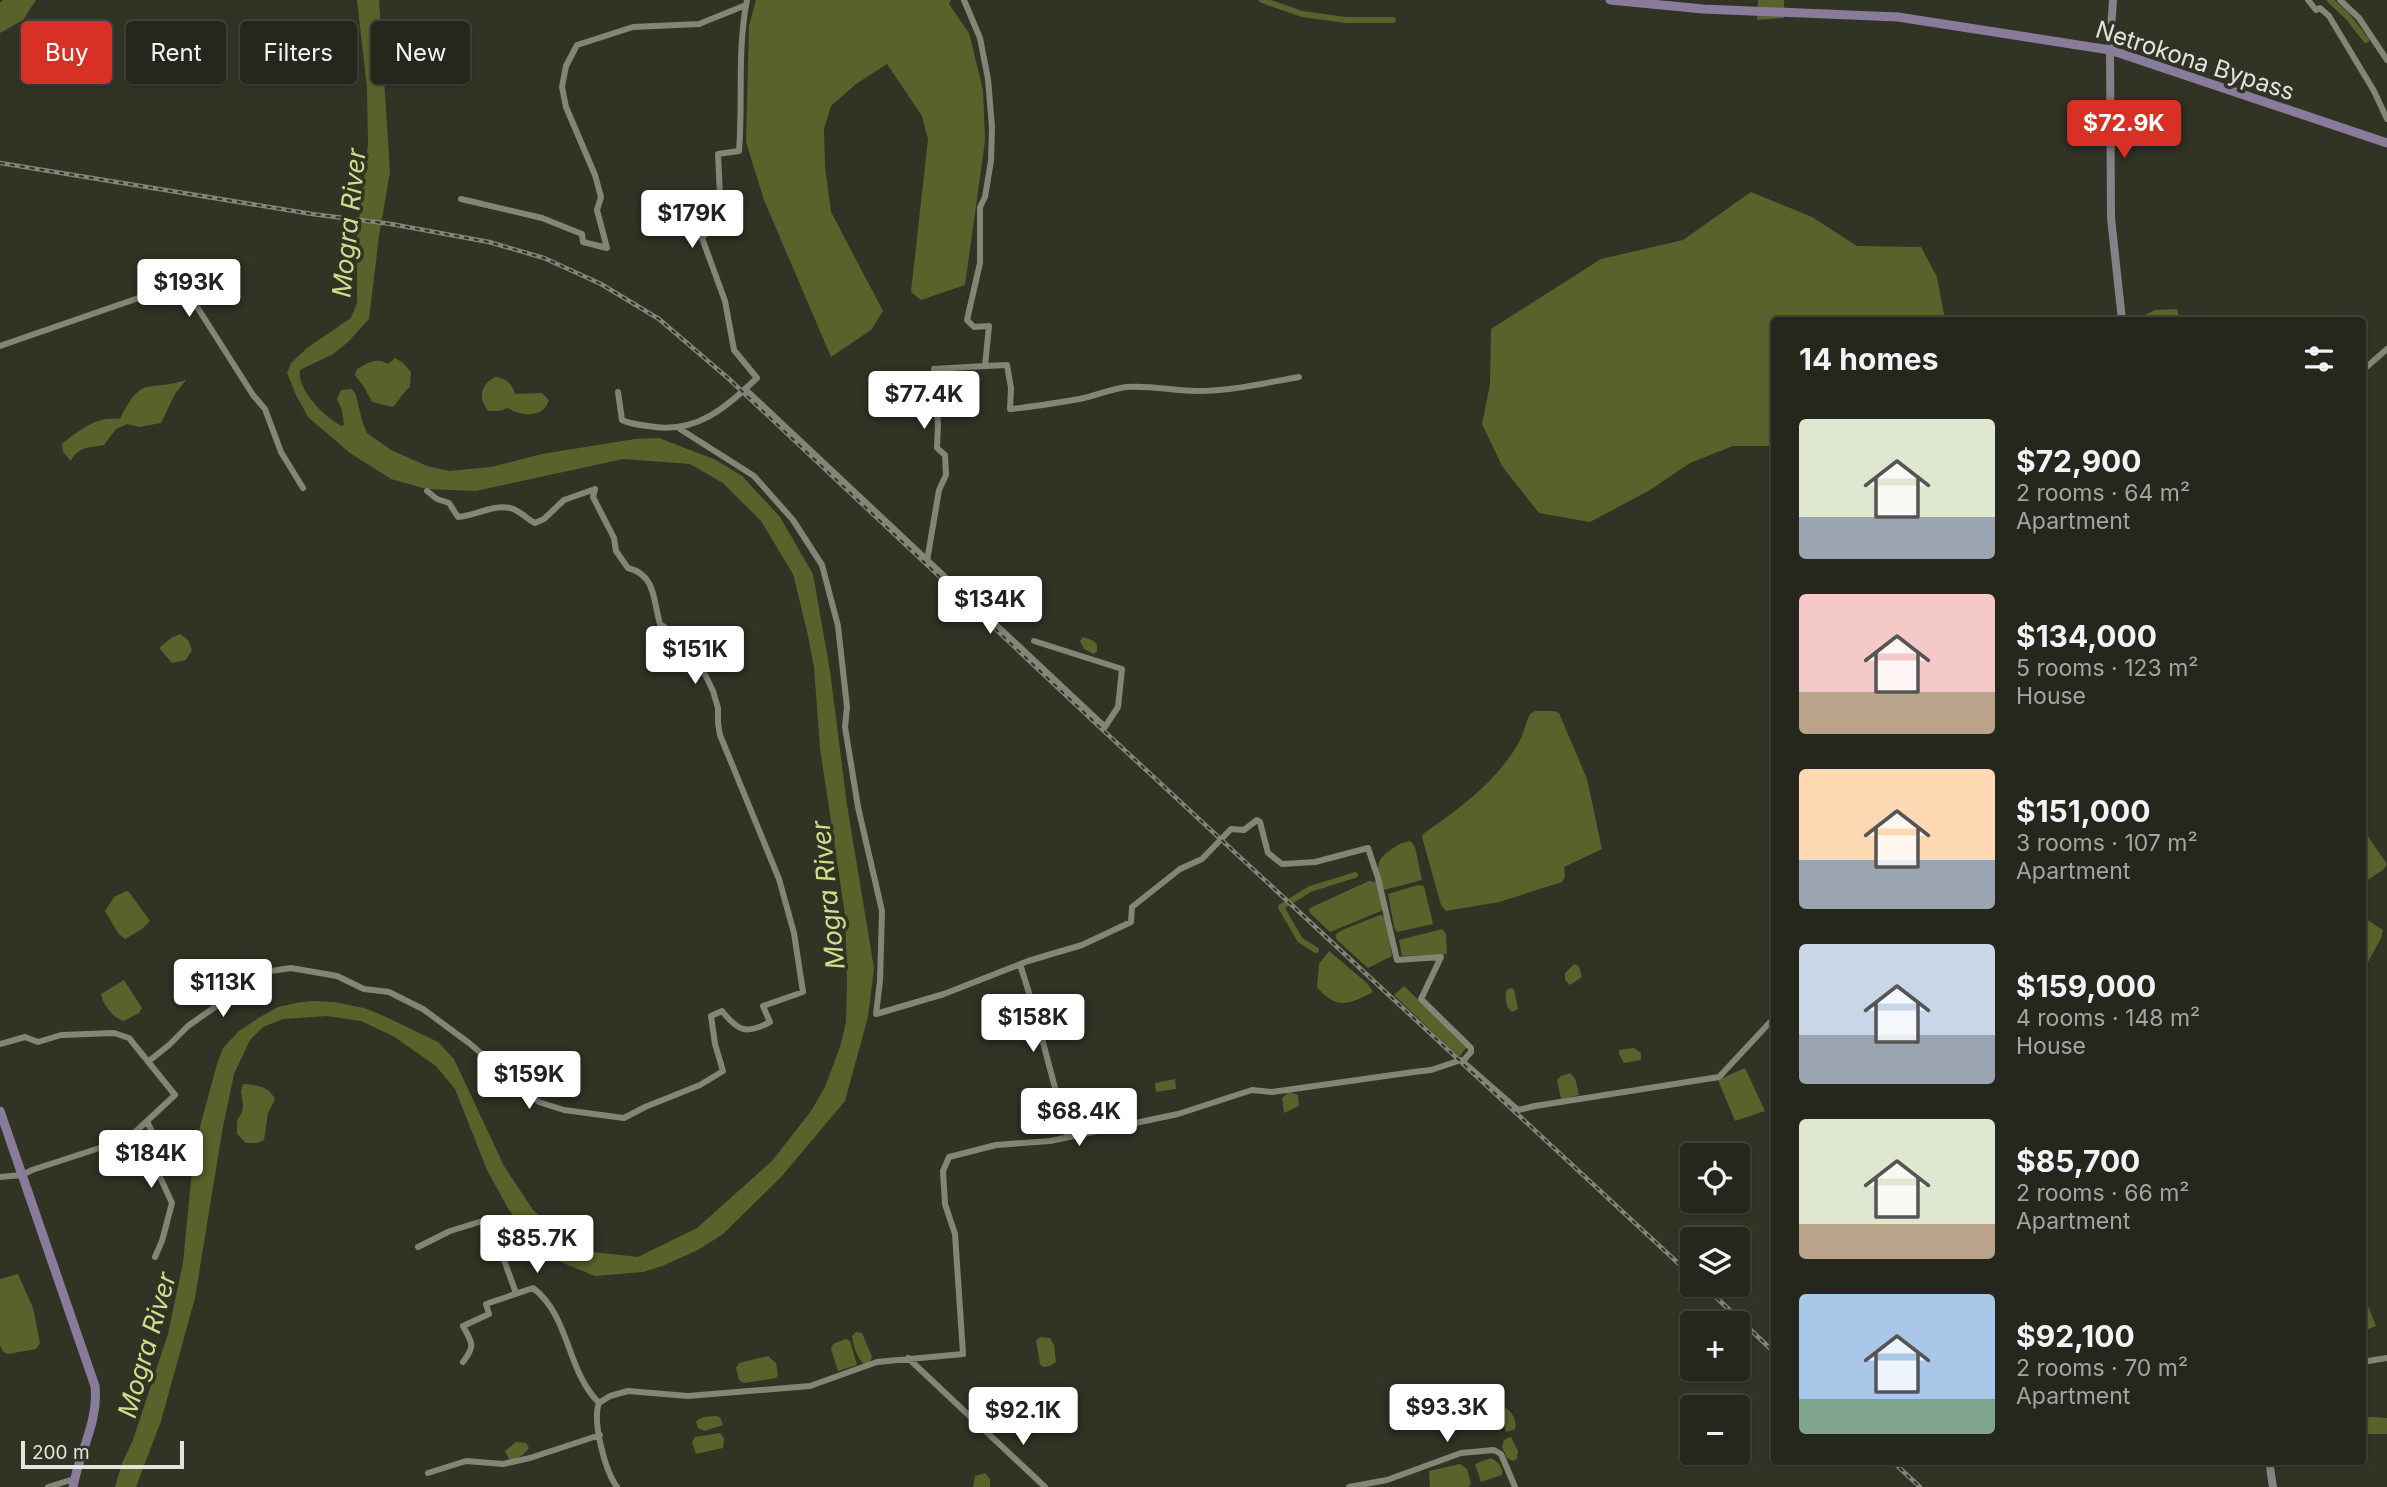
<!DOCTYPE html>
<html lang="en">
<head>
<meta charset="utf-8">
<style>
	:root { --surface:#25261c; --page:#313229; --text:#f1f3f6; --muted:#a3a5a3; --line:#42433b; --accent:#d93025 }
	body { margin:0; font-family:Inter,sans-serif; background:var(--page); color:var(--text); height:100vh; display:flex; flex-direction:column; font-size:26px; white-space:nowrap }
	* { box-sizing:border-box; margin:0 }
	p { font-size:23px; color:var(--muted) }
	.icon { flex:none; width:38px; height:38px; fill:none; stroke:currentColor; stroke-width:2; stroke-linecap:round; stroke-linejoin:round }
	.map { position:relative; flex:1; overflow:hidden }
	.details { position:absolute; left:1771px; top:317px; width:595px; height:1148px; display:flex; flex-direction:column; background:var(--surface); border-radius:7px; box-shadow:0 2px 5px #0004,0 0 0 2px var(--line) }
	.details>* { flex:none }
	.hud { position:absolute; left:21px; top:21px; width:665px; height:63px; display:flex; gap:14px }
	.controls { position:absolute; left:1680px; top:1143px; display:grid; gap:14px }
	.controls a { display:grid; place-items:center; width:70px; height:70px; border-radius:7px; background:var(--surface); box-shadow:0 2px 5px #0004,0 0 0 2px var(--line); font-size:35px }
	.scale { position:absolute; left:21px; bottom:18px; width:163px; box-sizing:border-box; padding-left:7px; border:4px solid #e3e5dc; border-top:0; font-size:19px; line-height:24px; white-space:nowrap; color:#e3e5dc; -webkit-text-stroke:5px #313325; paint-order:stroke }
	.price { position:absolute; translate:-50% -60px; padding:0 16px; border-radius:7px; background:#fff; color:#222; font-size:23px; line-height:46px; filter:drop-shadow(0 2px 4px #0008) }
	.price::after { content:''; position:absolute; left:50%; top:42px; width:21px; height:16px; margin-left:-10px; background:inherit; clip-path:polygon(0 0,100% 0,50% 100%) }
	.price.current { background:var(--accent); color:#fff }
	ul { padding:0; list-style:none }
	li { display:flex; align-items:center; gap:21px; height:175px; padding:0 28px }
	li span { display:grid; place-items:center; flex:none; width:196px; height:140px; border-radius:7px; color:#555 }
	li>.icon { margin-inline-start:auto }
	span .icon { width:84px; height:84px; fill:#fffc; stroke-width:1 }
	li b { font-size:30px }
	h2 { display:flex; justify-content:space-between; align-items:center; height:84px; padding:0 28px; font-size:30px }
	.tag { padding:0 24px; border-radius:7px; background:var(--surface); box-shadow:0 2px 5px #0004,0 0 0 2px var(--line); font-size:24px; line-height:63px }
	.tag.current { background:var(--accent); color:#fff }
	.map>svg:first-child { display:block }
	.water { fill:#5a622c }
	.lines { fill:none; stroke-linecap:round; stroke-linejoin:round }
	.canal { stroke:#5a622c; stroke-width:6 }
	.street { stroke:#838675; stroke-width:6 }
	.secondary { stroke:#868188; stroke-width:8 }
	.primary { stroke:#897c9b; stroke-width:9 }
	.rail-casing { stroke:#83857a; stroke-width:4.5 }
	.rail { stroke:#313325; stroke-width:2; stroke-dasharray:5; stroke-linecap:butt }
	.labels { text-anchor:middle; stroke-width:7; stroke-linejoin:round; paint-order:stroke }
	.street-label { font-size:24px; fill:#e3e5dc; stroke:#313325 }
	.water-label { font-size:26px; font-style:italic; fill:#d0de8c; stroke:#313325 }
</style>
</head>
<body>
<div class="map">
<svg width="2387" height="1487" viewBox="0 0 2387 1487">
	<rect width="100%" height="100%" fill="#313325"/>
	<!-- water -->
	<path class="water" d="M 3,0 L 36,0 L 23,20 L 0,33 L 0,3 Z
		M 357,0 L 379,0 L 390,172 L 379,236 L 369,319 L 348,342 L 333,354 L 300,370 C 296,389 326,419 342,426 L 344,425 L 342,410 L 337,399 L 341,390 L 352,389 L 356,395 L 362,421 L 367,433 L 391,450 L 427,466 L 449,471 L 491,467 L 542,454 L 635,439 L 659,438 L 716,460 L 742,476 L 780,517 L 813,574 L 830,671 L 847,805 L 874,968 L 868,1017 L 845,1101 L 782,1176 L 723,1234 L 698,1250 L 662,1266 L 643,1272 L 595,1276 L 563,1263 L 547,1253 L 521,1227 L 509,1210 L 487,1170 L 455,1089 L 436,1066 L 393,1036 L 361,1021 L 327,1016 L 283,1019 L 263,1027 L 250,1040 L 234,1074 L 222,1132 L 195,1298 L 161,1421 L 136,1487 L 115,1487 L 122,1463 L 133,1440 L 168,1334 L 183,1263 L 194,1149 L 217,1064 L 223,1048 L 239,1031 L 260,1017 L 278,1007 L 296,1003 L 311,1001 L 334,1002 L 364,1008 L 384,1016 L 438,1042 L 454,1059 L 504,1166 L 533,1210 L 557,1230 L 593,1252 L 638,1257 L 697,1228 L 772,1161 L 811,1111 L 825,1087 L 840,1047 L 846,1022 L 847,983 L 845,915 L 820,748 L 814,667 L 807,631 L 793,574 L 761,521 L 723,483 L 690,464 L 623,459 L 476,491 L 427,489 L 391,479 L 350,453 L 308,417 L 296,395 L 287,373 L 291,363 L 307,348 L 351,318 L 357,303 L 357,237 L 368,144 L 367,88 Z
		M 756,0 L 951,0 L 949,4 L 969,33 L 983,90 L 985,141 L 965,285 L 921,300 L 911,292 L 928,139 L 922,116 L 887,64 L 856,84 L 831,106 L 824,129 L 825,167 L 831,212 L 883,311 L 871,330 L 831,357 L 764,200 L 746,142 L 749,26 Z
		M 1758,0 L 1784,0 L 1784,18 L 1757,20 Z
		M 1751,192 L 1812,217 L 1857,246 L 1921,247 L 1937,277 L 1945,320 L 1774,320 L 1774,446 L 1733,446 L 1690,463 L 1650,490 L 1590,522 L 1539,513 L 1502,466 L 1482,424 L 1490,385 L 1491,329 L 1601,259 L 1683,240 Z
		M 2177,309 L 2180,320 L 2135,320 L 2155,310 Z
		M 395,358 L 403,363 L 411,372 L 410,387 C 402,393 400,400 393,407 L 372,402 L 364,387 L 355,375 L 357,369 C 368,363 377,357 388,364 Z
		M 929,372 L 931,399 L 883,404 L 874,373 Z
		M 495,377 C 507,378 512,384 515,394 L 542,393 L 549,400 C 544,418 522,417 508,408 L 499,411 L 488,411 C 478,398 480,385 495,377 Z
		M 186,380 L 175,394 L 161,423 L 139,427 L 127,424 L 116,429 L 104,445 C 91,447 77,447 71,461 L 63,452 L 62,444 C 80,430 96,416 120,419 C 143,373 146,393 186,380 Z
		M 180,634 L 188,640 L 192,650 L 186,660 L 172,663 L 159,648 L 171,638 Z
		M 1083,637 L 1094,641 L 1097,645 L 1097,652 L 1093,654 L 1084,649 L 1080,641 Z
		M 1535,711 L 1554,711 L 1559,713 L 1587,779 L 1602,849 L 1564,867 L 1565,877 L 1562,882 L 1499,902 L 1446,911 L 1441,905 L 1422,837 L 1423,834 C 1459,809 1496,782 1518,744 C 1524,735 1525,723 1530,714 Z
		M 2367,835 L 2387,864 L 2383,870 L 2363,883 L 2363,840 Z
		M 1411,841 L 1415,847 L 1422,880 L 1384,890 C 1374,868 1375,859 1395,847 C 1401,843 1404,842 1411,841 Z
		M 1369,881 L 1376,882 L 1383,909 L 1381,911 L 1330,932 L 1310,913 L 1309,909 L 1312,907 Z
		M 1418,885 L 1424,886 L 1433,924 L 1397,932 L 1394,927 L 1388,894 Z
		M 126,891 L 129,892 L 150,921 L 142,929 L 125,939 L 118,933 L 105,911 L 114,897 Z
		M 1380,915 L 1384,916 L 1386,920 L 1392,956 L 1368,968 L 1337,940 L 1335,935 L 1342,930 Z
		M 2363,917 L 2383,930 L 2381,938 L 2368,962 L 2363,961 Z
		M 1442,929 L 1446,934 L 1447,954 L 1402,956 L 1399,940 Z
		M 1329,951 L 1368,984 L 1373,992 C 1348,1005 1336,1010 1317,987 L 1319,964 Z
		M 1574,964 L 1579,966 L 1582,977 L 1570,985 L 1565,980 L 1565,973 Z
		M 124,980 L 142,1008 L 139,1013 L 124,1021 C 113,1018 103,1005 101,994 Z
		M 1404,986 L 1467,1047 L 1459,1057 L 1394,995 Z
		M 1510,988 L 1514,989 L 1518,1009 L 1512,1012 C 1506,1007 1505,999 1506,991 Z
		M 1634,1048 L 1641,1053 L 1641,1060 L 1624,1063 L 1619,1054 L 1619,1050 Z
		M 1745,1068 L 1765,1111 L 1735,1121 L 1718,1080 Z
		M 1570,1073 L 1575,1078 L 1579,1095 L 1561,1099 L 1557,1080 L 1561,1076 Z
		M 1175,1079 L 1176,1089 L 1156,1092 L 1155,1083 Z
		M 243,1084 C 256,1085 269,1086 275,1099 L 268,1113 L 264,1140 L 257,1143 L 246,1143 L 237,1134 L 237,1121 L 242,1112 L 243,1104 L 241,1091 Z
		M 1289,1092 L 1298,1095 L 1299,1106 L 1284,1113 L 1282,1098 Z
		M 18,1274 L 33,1308 L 40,1343 L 36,1349 L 8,1354 L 3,1352 L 0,1345 L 0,1279 Z
		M 2363,1302 L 2368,1306 L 2376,1326 L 2363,1331 Z
		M 856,1332 L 862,1333 L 872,1357 L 870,1362 L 864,1364 C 857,1358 853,1345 852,1336 Z
		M 1041,1337 L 1050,1338 L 1054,1345 L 1056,1362 L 1050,1366 L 1043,1367 L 1040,1364 L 1036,1340 Z
		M 846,1339 L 850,1341 L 857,1365 L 838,1371 L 831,1349 L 833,1344 Z
		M 768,1356 L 776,1363 L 778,1375 L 776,1378 L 744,1383 L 739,1380 L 736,1368 L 739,1363 Z
		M 1506,1408 C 1513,1412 1517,1422 1515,1429 L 1506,1432 L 1501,1412 Z
		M 716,1416 L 720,1417 L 723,1425 L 704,1431 L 698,1428 L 696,1421 L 703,1417 Z
		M 2372,1417 L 2387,1418 L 2387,1434 L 2363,1434 L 2363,1418 Z
		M 720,1433 L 724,1438 L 723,1448 L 696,1454 L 692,1442 L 695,1437 Z
		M 1511,1437 L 1518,1451 L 1517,1459 L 1513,1461 L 1507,1458 L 1502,1447 L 1504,1440 Z
		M 516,1442 L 526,1443 L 529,1448 C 524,1455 517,1460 509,1459 L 505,1451 Z
		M 1491,1458 C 1497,1461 1504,1468 1502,1475 L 1481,1482 L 1475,1464 Z
		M 1460,1464 L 1467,1469 L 1471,1484 L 1468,1487 L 1430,1487 L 1429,1471 Z
		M 985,1473 L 990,1479 L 990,1487 L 973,1487 L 975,1476 Z"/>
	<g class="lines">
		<!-- canal -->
		<path class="canal" d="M 1262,0 L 1302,14 L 1346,20 L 1393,20
			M 2330,0 L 2348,17 L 2366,40
			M 1316,950 L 1300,940 L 1281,907 L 1310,889 L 1355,875"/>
		<!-- street -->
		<path class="street" d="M 964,0 L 980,38 L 988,79 L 992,127 L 991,161 L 985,197 L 980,207 L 980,263 L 967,320 L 974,327 L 989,326 L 985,366 L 1007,365 L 1011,388 L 1010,409 C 1033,407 1056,403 1079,399 C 1095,396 1110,389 1127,387 C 1151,385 1173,391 1197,391 C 1232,391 1265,383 1299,377
			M 2308,0 L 2316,10 L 2320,8 L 2329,16 L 2374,91 L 2387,119
			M 2340,0 L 2359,18 L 2387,60
			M 461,199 L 542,218 L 582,234 L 583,242 L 607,248 L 597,210 L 601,197 L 595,175 L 566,107 L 562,87 L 566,66 L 577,45 L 633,27 L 699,24 L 746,5
			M 0,346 L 179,284 L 192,299 L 253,395 L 265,409 L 281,452 L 303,488
			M 2362,371 L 2387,349
			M 745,389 L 1105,727 L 1118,707 L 1122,669 L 1034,641
			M 618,392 L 622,420 C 630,424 639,425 648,426 C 696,435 725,408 757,378 L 734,350 L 725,301 L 702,238 L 721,217 L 718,154 L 739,151 C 743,101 737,50 747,0
			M 680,429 L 754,476 L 793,520 L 822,565 L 838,626 L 847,707 L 845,727 L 858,807 L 882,911 L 880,981 L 876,1014 L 944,994 L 1028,961 L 1082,945 L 1131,922 L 1132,907 L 1180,869 L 1202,859 L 1231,829 L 1244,830 L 1257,820 L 1260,822 L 1268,853 L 1282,864 L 1315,862 L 1368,848 L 1378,878 L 1397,960 L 1441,957 L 1421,999 L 1471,1048 L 1471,1052 L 1463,1061
			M 927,561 L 939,490 L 946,475 L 945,455 L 937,448 L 938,424 L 934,369 L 985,366
			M 1020,964 L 1035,1012 L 1068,1137
			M 0,1044 L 25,1037 L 38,1042 L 61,1035 L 114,1033 L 129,1038 L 175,1095 L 133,1134 L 118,1142 L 32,1170 L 22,1175 L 0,1177
			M 149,1061 L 169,1045 L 188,1026 L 222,1002 L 229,993 L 231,986 L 250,974 L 291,968 L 337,976 L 364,989 L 389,992 L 423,1009 L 469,1043 L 539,1102 L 564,1110 L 624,1118 L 645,1107 L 700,1085 L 723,1071 L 715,1044 L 711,1016 L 722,1011 C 738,1031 746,1035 770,1022 L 763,1006 L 803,992 L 794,933 L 779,879 L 720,735 L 718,723 L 718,708 L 713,691 L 699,662 L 687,655 L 671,632 L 660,624 C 653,600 656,575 628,568 L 616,551 L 614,538 L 593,497 L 595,489 L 564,500 L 544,519 L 535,523 C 526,519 520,510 510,508 C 493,504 475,516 458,517 L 449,503 L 437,499 L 427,491
			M 147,1121 L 153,1134 L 154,1164 L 172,1203 L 162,1241 L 155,1257
			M 418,1247 L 450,1231 L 489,1219 L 516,1293
			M 908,1358 L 1045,1487
			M 463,1362 C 476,1345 472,1343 463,1326 L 489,1314 L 486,1304 L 533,1288 C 570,1316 566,1370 599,1403
			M 2362,1362 L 2387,1358
			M 428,1473 L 466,1461 L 503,1464 L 530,1458 L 600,1435
			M 48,1487 L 74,1479
			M 617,1487 C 605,1471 592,1421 599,1403 L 610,1396 L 628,1391 L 688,1396 L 810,1386 L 877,1362 L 963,1354 L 955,1234 L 945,1204 L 943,1171 L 949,1157 L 996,1145 L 1050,1141 L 1178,1114 L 1252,1090 L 1272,1092 L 1414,1072 L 1431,1070 L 1461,1060 L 1518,1110 L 1535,1106 L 1719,1077 L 1774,1018
			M 1349,1487 L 1387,1480 L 1461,1453 L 1494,1450 L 1501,1454 L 1515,1487"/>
		<!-- secondary -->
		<path class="secondary" d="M 2113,0 L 2110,44 L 2111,218 L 2122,320
			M 2269,1461 L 2273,1487"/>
		<!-- primary -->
		<path class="primary" d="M 1610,0 L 1703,9 L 1898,17 L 2110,50 L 2387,143
			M 0,1111 L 95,1386 C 99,1421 79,1453 73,1487"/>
		<defs>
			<path id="rail" d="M 0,163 L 312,214 L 391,224 L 489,242 L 544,258 L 601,284 L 659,319 L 729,379 L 1104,731 L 1692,1276
				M 1702,1284 L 1774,1352
				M 1892,1461 L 1920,1487"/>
		</defs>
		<!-- rail casing -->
		<use href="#rail" class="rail-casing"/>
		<!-- rail -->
		<use href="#rail" class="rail"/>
	</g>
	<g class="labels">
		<!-- street labels -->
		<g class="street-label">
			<text transform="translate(2195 61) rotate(18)" y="8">Netrokona Bypass</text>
		</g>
		<!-- water labels -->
		<g class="water-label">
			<text transform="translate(349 223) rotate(-84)" y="9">Mogra River</text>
			<text transform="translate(828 895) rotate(-96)" y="9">Mogra River</text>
			<text transform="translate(147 1345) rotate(-74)" y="9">Mogra River</text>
		</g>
	</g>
</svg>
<div class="controls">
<a><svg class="icon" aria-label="locate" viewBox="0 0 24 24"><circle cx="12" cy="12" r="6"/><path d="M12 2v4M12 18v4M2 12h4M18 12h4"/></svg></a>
<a><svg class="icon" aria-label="layers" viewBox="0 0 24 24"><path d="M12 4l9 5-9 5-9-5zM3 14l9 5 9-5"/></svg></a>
<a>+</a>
<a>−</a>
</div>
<div class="scale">200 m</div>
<b class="price current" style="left:2124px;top:160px">$72.9K</b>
<b class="price" style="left:692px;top:250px">$179K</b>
<b class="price" style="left:189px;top:319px">$193K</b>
<b class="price" style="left:924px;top:431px">$77.4K</b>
<b class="price" style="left:990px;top:636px">$134K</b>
<b class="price" style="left:695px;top:686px">$151K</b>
<b class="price" style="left:223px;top:1019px">$113K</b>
<b class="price" style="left:1033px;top:1054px">$158K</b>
<b class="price" style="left:529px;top:1111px">$159K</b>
<b class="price" style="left:1079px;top:1148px">$68.4K</b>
<b class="price" style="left:151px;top:1190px">$184K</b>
<b class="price" style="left:537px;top:1275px">$85.7K</b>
<b class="price" style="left:1447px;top:1444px">$93.3K</b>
<b class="price" style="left:1023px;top:1447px">$92.1K</b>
<div class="hud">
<a class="tag current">Buy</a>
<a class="tag">Rent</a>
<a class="tag">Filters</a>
<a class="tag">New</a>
</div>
<section class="details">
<h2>14 homes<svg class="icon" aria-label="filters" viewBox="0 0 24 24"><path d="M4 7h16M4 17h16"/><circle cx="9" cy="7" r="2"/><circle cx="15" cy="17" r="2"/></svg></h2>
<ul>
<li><span style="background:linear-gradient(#dfe7d0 70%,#9aa5b1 0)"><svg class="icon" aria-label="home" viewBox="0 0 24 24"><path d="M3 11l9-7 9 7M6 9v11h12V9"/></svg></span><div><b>$72,900</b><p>2 rooms · 64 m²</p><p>Apartment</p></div></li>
<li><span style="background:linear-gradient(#f6c9c9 70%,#b9a48a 0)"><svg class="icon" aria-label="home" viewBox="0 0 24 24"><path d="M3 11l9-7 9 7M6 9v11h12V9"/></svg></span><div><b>$134,000</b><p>5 rooms · 123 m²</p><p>House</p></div></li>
<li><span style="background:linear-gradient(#ffd9b3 65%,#9aa5b1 0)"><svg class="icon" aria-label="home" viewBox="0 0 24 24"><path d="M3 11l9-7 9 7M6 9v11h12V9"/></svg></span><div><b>$151,000</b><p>3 rooms · 107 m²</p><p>Apartment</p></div></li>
<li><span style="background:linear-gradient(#c9d6e8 65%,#9aa5b1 0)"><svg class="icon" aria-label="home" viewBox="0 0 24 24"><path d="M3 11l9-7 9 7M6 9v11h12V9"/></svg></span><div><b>$159,000</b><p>4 rooms · 148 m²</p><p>House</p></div></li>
<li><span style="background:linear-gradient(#dfe7d0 75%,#b9a48a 0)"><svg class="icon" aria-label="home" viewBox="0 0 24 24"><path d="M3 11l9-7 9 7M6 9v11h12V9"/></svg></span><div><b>$85,700</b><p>2 rooms · 66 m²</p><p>Apartment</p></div></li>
<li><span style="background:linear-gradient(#a9c7e8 75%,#7fa58c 0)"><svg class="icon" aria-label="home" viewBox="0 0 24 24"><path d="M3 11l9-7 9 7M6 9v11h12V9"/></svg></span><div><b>$92,100</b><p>2 rooms · 70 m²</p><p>Apartment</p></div></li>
</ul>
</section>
</div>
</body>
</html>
